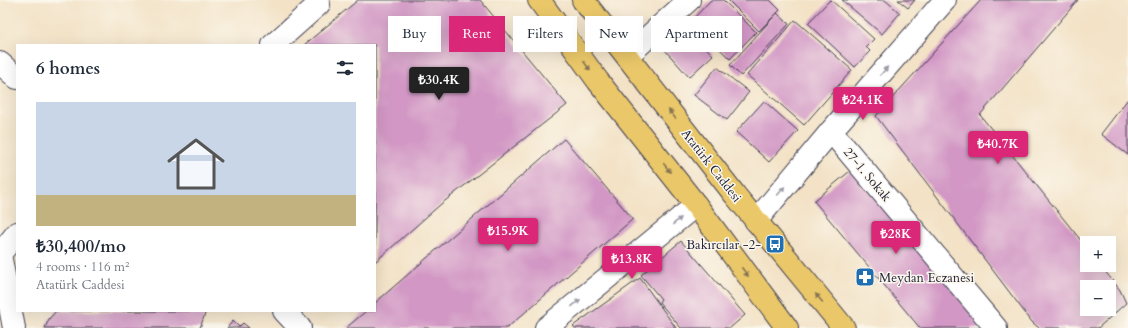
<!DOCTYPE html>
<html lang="en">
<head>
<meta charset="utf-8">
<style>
	:root { --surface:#fff; --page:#f6f6f7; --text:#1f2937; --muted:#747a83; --accent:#db2777 }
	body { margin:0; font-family:Cardo,serif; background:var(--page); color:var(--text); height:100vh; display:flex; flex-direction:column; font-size:15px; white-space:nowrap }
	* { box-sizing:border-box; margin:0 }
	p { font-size:13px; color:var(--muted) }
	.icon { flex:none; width:22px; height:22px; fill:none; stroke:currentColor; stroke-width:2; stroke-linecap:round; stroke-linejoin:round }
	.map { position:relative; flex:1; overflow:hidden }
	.panel { position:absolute; left:16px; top:44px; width:360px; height:268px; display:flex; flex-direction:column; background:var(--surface); border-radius:0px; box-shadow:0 4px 16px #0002 }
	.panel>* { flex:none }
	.top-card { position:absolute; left:388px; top:16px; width:380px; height:36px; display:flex; gap:8px }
	.tools { position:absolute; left:1080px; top:236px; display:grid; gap:8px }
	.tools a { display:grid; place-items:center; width:36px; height:36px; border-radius:0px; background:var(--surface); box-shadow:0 4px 16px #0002; font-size:20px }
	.price { position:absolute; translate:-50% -34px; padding:0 9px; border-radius:4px; background:var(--accent); color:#fff; font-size:13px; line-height:26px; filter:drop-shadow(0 1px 2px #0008) }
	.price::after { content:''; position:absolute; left:50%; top:24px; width:12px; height:9px; margin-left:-6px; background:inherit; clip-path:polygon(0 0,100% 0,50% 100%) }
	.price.selected { background:#222; color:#fff }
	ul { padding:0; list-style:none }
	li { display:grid; align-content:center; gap:8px; height:212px; padding:0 20px }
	li span { display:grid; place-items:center; height:124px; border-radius:0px; color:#555 }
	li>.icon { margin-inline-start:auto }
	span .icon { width:72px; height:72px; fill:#fffc; stroke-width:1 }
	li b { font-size:17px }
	h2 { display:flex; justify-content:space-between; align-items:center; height:48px; padding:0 20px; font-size:17px }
	.pill { padding:0 14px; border-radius:0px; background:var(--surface); box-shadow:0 4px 16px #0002; font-size:14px; line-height:36px }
	.pill.selected { background:var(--accent); color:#fff }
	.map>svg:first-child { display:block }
	.building { fill:#d297c5; fill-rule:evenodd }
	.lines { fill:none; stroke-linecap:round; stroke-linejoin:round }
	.minor-casing { stroke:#413f50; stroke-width:24 }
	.major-casing { stroke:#413f50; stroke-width:24 }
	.minor { stroke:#fff; stroke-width:22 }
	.major { stroke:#eac769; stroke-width:22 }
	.oneway { fill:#867452 }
	.oneway2 { fill:#9c9ca7 }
	.labels { text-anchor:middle; stroke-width:3; stroke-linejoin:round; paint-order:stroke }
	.street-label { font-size:13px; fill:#22223b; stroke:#fbf7ec }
	.poi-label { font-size:13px; fill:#22223b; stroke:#fbf7ec; text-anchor:end }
</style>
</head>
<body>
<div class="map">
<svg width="1128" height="328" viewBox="0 0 1128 328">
	<rect width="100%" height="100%" fill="#fbf7ec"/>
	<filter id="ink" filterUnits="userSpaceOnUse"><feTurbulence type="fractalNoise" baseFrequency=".025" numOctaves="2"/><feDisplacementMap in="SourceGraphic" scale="8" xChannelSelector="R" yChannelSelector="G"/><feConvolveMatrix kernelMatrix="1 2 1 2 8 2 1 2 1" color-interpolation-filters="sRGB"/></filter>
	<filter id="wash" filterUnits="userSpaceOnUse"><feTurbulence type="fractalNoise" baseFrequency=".012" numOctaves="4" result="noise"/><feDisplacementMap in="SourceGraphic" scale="16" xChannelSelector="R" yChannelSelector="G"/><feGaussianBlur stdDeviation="0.9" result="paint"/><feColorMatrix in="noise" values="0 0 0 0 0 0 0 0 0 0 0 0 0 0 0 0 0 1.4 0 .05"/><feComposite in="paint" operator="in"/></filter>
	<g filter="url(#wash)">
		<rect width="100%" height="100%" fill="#f3e2c6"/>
		<g id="blocks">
			<!-- building -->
			<path class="building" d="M 358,0 L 480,0 L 567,105 L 441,204 L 375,262 L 375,45 L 304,45 Z
				M 711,0 L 723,0 L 756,32 L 730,59 L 691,21 Z
				M 728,0 L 770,0 L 780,10 L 759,31 Z
				M 830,0 L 831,0 L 874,39 L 866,47 L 870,51 L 855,67 L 808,23 Z
				M 842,0 L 885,0 L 900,13 L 882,34 Z
				M 898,0 L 915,0 L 908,8 Z
				M 981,0 L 1078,0 L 980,115 L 1087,248 L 1087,265 L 1100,265 L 1120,290 L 1126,303 L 1098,328 L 1039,328 L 1032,322 L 876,116 ZM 1087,287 L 1109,287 L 1109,309 L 1087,309 Z
				M 777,13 L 789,24 L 741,76 L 730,65 Z
				M 795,20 L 852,70 L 804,125 L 747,75 Z
				M 687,28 L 713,55 L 689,77 L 664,49 Z
				M 717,67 L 749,92 L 727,120 L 694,95 Z
				M 1128,99 L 1128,155 L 1101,134 Z
				M 764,101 L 798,131 L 769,162 L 736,132 Z
				M 564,139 L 633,219 L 507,328 L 346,328 L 366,311 L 375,311 L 375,303 Z
				M 856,166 L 991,328 L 920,328 L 814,201 Z
				M 681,241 L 745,315 L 730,328 L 681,328 L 659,302 L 661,299 L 641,275 Z
				M 640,278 L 676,328 L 575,328 L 573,326 Z
				M 56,311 L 206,311 L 200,328 L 45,328 L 49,319 Z
				M 233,321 L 239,327 L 243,323 L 249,328 L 227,328 Z"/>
		</g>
	</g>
	<g filter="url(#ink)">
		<use href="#blocks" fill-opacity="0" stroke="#413f50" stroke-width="1"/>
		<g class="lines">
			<defs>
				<path id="minor" d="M 273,45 L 319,4 L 316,0
					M 627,56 L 689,0
					M 0,63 L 17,78
					M 831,131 L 996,328
					M 756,221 L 831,131 L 945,0
					M 0,254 L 14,328
					M 0,254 L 17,233
					M 284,311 L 300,328
					M 546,328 L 696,205"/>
				<path id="major" d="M 539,0 L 598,81 L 696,205 L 787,328
					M 583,0 L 735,195 L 844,328"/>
			</defs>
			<!-- minor casing -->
			<use href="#minor" class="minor-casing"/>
			<!-- major casing -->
			<use href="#major" class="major-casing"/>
			<!-- minor -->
			<use href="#minor" class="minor"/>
			<!-- major -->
			<use href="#major" class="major"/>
		</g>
		<!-- one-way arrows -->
		<defs><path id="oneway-solid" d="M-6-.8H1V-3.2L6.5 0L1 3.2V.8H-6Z"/></defs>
		<g class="oneway">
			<use href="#oneway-solid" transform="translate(587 66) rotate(54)"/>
			<use href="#oneway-solid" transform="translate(672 114) rotate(-128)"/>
			<use href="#oneway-solid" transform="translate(667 168) rotate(52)"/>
			<use href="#oneway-solid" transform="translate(745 272) rotate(53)"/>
			<use href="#oneway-solid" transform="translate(819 298) rotate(-130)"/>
		</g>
		<g class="oneway2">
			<use href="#oneway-solid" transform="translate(884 71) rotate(-49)"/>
			<use href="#oneway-solid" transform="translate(781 191) rotate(-50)"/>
			<use href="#oneway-solid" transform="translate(677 221) rotate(-39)"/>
			<use href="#oneway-solid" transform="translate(576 303) rotate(-39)"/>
		</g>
	</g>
	<!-- icons -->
	<defs>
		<symbol id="bus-square" viewBox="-11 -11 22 22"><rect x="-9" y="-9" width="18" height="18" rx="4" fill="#1f6fb2" stroke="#fbf7ec"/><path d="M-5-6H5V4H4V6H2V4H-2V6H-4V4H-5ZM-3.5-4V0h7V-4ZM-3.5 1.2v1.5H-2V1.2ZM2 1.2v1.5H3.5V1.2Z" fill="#fff"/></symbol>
		<symbol id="pharmacy-square" viewBox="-11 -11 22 22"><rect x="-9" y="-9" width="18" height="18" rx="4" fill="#1f6fb2" stroke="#fbf7ec"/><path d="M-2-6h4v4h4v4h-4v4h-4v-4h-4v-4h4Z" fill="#fff"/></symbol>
	</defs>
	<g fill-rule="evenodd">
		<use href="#bus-square" x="764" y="233" width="22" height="22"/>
		<use href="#pharmacy-square" x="854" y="266" width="22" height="22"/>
	</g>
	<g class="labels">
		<!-- street labels -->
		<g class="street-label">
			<text transform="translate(712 165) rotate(52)" y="5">Atatürk Caddesi</text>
			<text transform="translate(868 174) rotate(50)" y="5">27-1. Sokak</text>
		</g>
		<!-- poi labels -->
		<g class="poi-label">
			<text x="761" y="249">Bakırcılar -2-</text>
			<text x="879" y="282" text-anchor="start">Meydan Eczanesi</text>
		</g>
	</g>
</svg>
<div class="tools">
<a>+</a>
<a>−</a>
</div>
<b class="price selected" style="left:439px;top:101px">₺30.4K</b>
<b class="price" style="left:863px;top:121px">₺24.1K</b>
<b class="price" style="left:998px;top:165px">₺40.7K</b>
<b class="price" style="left:508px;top:252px">₺15.9K</b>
<b class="price" style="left:896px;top:255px">₺28K</b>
<b class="price" style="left:632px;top:280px">₺13.8K</b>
<div class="top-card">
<a class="pill">Buy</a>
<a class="pill selected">Rent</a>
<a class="pill">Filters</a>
<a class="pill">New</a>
<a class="pill">Apartment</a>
</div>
<section class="panel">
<h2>6 homes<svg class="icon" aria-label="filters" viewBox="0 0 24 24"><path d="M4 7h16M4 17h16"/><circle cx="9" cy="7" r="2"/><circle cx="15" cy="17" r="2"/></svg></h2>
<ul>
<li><span style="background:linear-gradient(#c9d6e8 75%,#c2b280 0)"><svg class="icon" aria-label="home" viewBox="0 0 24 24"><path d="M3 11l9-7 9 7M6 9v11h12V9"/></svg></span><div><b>₺30,400/mo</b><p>4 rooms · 116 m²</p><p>Atatürk Caddesi</p></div></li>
</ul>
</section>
</div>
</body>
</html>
